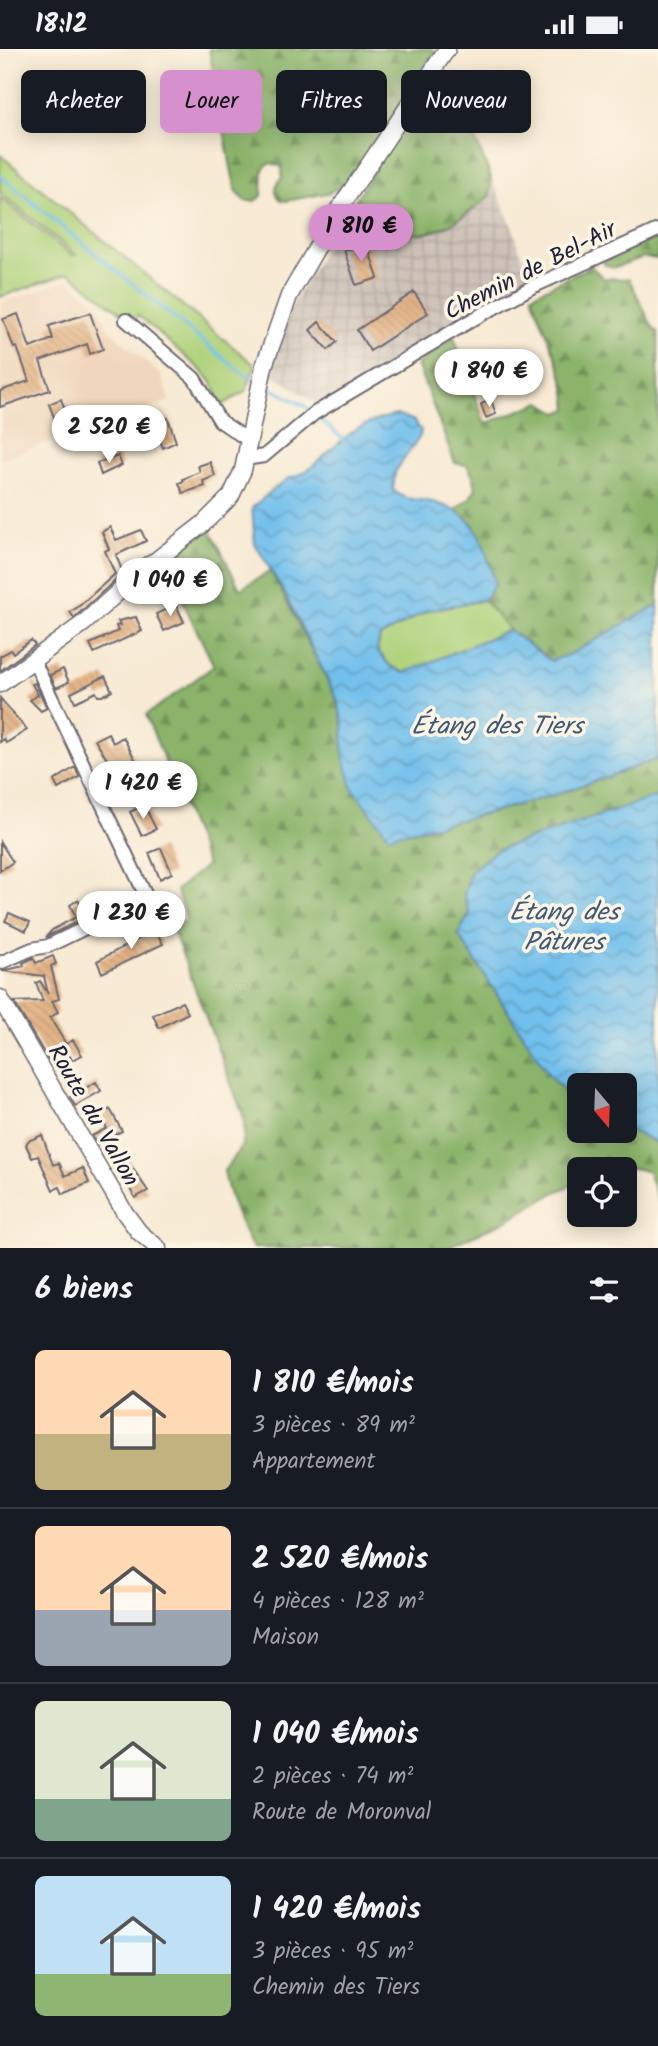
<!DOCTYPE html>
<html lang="fr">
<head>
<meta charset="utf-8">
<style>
	:root { --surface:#171b24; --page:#242831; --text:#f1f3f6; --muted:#9ea1a6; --line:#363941; --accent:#d690ce }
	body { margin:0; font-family:Kalam,sans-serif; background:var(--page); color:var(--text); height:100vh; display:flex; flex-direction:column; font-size:26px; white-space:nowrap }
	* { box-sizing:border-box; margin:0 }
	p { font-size:23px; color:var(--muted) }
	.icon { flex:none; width:38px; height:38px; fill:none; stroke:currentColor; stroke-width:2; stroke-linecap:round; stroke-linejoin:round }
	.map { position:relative; height:1199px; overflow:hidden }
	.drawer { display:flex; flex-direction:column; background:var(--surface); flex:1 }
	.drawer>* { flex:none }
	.hud { position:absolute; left:21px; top:21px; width:616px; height:63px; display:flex; gap:14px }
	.needle { width:46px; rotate:161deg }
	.fabs { position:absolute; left:567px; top:1024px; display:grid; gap:14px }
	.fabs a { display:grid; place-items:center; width:70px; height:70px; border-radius:10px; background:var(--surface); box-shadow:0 4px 18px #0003; font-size:35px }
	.price { position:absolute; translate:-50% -60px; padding:0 16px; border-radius:24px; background:#fff; color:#222; font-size:23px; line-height:46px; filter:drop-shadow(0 2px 4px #0008) }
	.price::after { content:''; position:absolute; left:50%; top:42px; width:21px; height:16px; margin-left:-10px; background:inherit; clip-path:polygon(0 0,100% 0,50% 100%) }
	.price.selected { background:var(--accent); color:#111 }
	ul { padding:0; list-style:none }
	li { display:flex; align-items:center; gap:21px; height:175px; padding:0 35px }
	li+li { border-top:2px solid var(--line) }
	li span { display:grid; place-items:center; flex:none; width:196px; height:140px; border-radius:10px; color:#555 }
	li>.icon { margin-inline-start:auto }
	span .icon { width:84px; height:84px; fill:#fffc; stroke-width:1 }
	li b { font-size:30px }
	h2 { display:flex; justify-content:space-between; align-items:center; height:84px; padding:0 35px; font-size:30px }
	.chip { padding:0 24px; border-radius:10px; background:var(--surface); box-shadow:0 4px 18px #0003; font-size:24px; line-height:63px }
	.chip.selected { background:var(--accent); color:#111 }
	.status { display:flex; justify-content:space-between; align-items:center; height:49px; padding:0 35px; background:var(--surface); direction:ltr }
	.status svg { height:19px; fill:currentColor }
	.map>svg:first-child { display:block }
	.built { fill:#f0d6bc }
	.industrial { fill:url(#industrial-grid) }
	.grass { fill:#afd27b; stroke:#687a5b; stroke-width:2 }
	.forest { fill:url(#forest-firs); stroke:#566b53; stroke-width:2 }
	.water { fill:url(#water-waves); stroke:#4a7194; stroke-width:2 }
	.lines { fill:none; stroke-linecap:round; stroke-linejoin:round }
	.stream { stroke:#72c0ed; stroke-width:3.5 }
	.building { fill:url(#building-back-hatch) }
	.minor-casing { stroke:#6d6871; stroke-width:16 }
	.tertiary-casing { stroke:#6d6871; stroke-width:19 }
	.minor { stroke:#fff; stroke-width:12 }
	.tertiary { stroke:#fff; stroke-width:16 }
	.labels { text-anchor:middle; stroke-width:7; stroke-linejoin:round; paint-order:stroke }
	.street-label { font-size:24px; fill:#22223b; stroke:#fcf5e5 }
	.water-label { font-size:26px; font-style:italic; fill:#3e5979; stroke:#fcf5e5 }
</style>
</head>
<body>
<div class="status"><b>18:12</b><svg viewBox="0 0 49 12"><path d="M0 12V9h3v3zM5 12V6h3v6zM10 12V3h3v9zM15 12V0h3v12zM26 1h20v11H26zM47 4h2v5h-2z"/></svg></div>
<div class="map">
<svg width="658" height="1199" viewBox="0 0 658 1199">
	<defs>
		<pattern id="industrial-grid" width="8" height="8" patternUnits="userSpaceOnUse" patternTransform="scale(1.75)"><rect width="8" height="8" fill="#cec2b9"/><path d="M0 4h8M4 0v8" fill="none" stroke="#b1a6a0"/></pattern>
		<pattern id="forest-firs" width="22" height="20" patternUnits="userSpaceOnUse" patternTransform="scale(1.75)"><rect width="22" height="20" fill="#8bb46b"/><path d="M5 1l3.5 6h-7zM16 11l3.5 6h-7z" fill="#719259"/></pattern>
		<pattern id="water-waves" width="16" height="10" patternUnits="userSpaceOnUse" patternTransform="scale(1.75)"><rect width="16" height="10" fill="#72c0ed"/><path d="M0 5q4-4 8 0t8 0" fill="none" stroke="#5d9cc1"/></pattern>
		<pattern id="building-back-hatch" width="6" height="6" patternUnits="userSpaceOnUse" patternTransform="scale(1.75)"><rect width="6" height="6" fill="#e4b386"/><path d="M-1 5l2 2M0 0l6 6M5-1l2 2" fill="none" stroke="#c39a75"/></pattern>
	</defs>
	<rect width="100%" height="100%" fill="#fcf5e5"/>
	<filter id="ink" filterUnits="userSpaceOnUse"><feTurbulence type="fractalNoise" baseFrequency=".0143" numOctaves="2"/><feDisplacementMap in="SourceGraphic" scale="14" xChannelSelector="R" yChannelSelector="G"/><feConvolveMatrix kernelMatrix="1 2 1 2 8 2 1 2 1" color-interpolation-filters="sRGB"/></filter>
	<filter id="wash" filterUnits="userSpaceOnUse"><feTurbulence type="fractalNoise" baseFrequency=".00686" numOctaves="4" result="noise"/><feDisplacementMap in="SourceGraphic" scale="28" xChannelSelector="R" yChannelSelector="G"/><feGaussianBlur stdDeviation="1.57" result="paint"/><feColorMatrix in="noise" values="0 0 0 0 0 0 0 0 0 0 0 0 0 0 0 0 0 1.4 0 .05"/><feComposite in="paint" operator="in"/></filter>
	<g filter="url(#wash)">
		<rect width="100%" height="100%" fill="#f8ead4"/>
		<!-- built -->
		<path class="built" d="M 69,231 L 97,255 L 108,280 L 161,326 L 170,352 L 0,410 L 0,254 Z"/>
		<!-- industrial -->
		<path class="industrial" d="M 491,128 L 514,182 L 528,229 L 532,233 L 321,357 L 267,322 L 289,261 L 334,184 L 344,188 L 356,186 L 397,171 L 426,185 L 433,183 L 450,174 L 492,134 Z"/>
		<!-- grass -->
		<path class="grass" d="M 0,106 L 255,316 L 246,342 L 222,356 L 211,332 L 202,322 L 138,266 L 132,272 L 69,224 L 0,248 L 0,148 L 71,206 L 76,206 L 0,144 Z
			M 484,551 L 509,581 L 404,624 L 390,617 L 377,601 L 379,588 L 428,561 Z"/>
		<!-- forest -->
		<path class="forest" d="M 209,0 L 433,0 L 451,32 L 491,128 L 490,146 C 471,164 436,190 409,184 L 397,171 C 379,178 353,194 334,184 L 375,120 L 328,144 L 286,152 L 281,151 C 273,143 275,136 282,129 L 282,118 L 271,114 L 266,116 L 263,121 L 262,147 L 254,152 L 245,152 L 236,142 L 231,119 Z
			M 658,184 L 658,210 L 644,208 L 613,219 L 604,215 L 603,212 Z
			M 591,217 L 603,229 L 629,230 L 653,279 L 658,283 L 658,556 L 572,604 L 551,612 L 509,581 L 484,551 L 495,535 L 473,475 L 455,461 L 469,450 L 476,439 L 473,427 L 467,416 L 455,414 L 417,315 L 454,288 L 485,375 L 541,353 L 558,364 L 568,360 C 566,321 544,284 532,246 Z
			M 207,474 L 240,540 L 271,522 L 337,650 L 343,675 L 343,705 L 389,786 L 473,768 L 557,745 L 658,710 L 658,747 L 497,801 L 471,822 L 464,846 L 470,865 L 458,885 L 551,1029 L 579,1056 L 579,1082 L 625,1082 L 625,1079 L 658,1094 L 658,1150 L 648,1123 C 627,1115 602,1120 579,1120 L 579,1133 L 556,1143 L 503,1173 L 445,1199 L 253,1199 C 239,1174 229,1150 224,1122 C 240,1097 246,1102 244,1069 L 173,881 L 187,870 L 176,841 L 207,816 L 146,666 L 214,617 L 166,518 Z"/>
		<!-- water -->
		<path class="water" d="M 397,366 L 413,371 L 421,381 L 420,387 L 395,423 L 393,441 C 405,452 413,449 428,452 C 480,463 483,492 495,535 L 484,551 L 428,561 L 380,588 L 377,601 L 390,617 L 404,624 L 509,581 L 551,612 L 572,604 L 658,556 L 658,710 L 557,745 L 473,768 L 389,787 L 352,739 L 343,705 L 343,675 L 337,650 L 284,543 L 255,495 L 252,459 C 263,449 274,439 286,431 C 292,427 300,427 306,422 C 342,395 348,375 397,366 Z
			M 658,747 L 658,1094 L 625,1079 L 625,1036 L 579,1036 L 579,1056 L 551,1029 L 458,885 L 470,865 L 464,846 L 471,822 L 497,801 Z"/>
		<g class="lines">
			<!-- stream -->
			<path class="stream" d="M 0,127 L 242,324 L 254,331
				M 265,336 L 305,357 L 343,390"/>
		</g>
		<g id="blocks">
			<!-- building -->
			<path class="building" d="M 367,195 L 378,229 L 356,236 L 344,201 Z
				M 414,243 L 428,264 L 370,302 L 357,281 Z
				M 90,264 L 103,300 L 90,305 L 87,295 L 40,312 L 50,341 L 0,358 L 0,342 L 29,332 L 17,298 L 14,299 L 3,270 L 18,265 L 30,299 L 53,290 L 49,277 Z
				M 319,273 L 337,293 L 328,301 L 310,281 Z
				M 485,323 L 507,325 L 504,343 L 483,339 Z
				M 61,350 L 68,369 L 56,373 L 49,355 Z
				M 491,351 L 496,365 L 486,369 L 481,355 Z
				M 168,369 L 176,393 L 163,399 L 153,375 Z
				M 118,407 L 122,416 L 101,426 L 97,414 Z
				M 210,413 L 215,427 L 203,432 L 205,437 L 183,444 L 179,434 L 184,432 L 183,430 L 200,423 L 198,417 Z
				M 110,478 L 116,491 L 141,481 L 146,492 L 116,506 L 123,524 L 74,569 L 70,563 L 78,558 L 115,525 L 105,502 L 109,500 L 102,483 Z
				M 176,556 L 184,573 L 164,582 L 156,565 Z
				M 136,568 L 142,582 L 94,604 L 90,595 L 118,582 L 116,577 L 120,576 L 118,572 Z
				M 31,591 L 35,596 L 0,622 L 0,607 L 11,601 L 13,604 Z
				M 63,620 L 69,633 L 56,639 L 50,626 Z
				M 105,627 L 112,642 L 102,647 L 98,647 L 96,643 L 75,653 L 71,644 Z
				M 35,634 L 47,659 L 41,662 L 30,651 L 38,646 L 32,635 Z
				M 0,649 L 27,681 L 6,694 L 4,690 L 0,693 Z
				M 108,684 L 113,694 L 123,688 L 136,712 L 120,721 L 116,714 L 111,717 L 95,691 Z
				M 75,718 L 79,728 L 58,740 L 54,732 Z
				M 144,756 L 156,780 L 142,787 L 130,763 Z
				M 0,793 L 13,813 L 0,822 Z
				M 161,799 L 172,824 L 160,830 L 149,804 Z
				M 78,851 L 87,868 L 46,888 L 52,881 L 76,868 L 70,856 Z
				M 9,864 L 30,873 L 26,882 L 5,872 Z
				M 153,877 L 163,895 L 102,924 L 97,912 L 146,886 L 144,883 Z
				M 53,907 L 56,915 L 51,917 L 59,950 L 52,952 L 58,963 L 50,969 L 66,995 L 73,991 L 82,1006 L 72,1011 L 68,1004 L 50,1014 L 14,953 L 43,952 L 36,934 L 40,932 L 48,945 L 44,927 L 2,922 L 24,917 L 23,914 L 33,909 L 36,914 Z
				M 182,953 L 188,964 L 159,979 L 153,966 Z
				M 96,1033 L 101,1042 L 75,1057 L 70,1048 Z
				M 110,1060 L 122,1082 L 97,1095 L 92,1087 L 107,1079 L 99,1066 Z
				M 42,1086 L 53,1116 L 59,1114 L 65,1127 L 83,1119 L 89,1134 L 63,1145 L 60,1138 L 53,1141 L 38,1107 L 32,1109 L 26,1096 L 28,1092 Z
				M 127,1111 L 148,1142 L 135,1149 L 117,1117 Z"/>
		</g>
	</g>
	<g filter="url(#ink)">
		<use href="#blocks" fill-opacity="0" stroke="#6d6871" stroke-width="2"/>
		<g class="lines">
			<defs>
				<path id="minor" d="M 126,271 L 194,329 L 220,372 L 248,391
					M 245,410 L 264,407 L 315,364 L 470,272 L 532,238 L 658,181
					M 0,914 L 32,900 L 48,897 L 143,851 L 146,847 L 33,610"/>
				<path id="tertiary" d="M 141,523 L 203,475 L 231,447 L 243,421 L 264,317 L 289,247 L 339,160 L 447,0
					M 0,635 L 84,574 L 148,516
					M 0,949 L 125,1164 L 139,1183 L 158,1199"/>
			</defs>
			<!-- minor casing -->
			<use href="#minor" class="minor-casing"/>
			<!-- tertiary casing -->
			<use href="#tertiary" class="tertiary-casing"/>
			<!-- minor -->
			<use href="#minor" class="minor"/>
			<!-- tertiary -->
			<use href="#tertiary" class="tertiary"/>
		</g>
	</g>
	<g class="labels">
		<!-- street labels -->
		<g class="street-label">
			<text transform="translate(530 221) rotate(-27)" y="8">Chemin de Bel-Air</text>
			<text transform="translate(94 1066) rotate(60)" y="8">Route du Vallon</text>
		</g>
		<!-- water labels -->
		<g class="water-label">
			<text x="497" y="685">Étang des Tiers</text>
			<text x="564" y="871">Étang des<tspan x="564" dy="30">Pâtures</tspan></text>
		</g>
	</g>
</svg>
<div class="fabs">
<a><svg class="needle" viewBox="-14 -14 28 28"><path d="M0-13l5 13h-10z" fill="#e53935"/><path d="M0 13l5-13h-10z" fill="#9ea1a6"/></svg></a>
<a><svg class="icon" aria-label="locate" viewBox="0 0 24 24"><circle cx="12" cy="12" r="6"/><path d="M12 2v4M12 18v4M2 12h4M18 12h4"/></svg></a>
</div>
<b class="price selected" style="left:361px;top:215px">1 810 €</b>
<b class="price" style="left:489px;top:360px">1 840 €</b>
<b class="price" style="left:109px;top:416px">2 520 €</b>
<b class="price" style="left:170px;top:569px">1 040 €</b>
<b class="price" style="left:143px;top:772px">1 420 €</b>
<b class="price" style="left:131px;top:902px">1 230 €</b>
<div class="hud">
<a class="chip">Acheter</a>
<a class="chip selected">Louer</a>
<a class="chip">Filtres</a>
<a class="chip">Nouveau</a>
</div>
</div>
<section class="drawer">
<h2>6 biens<svg class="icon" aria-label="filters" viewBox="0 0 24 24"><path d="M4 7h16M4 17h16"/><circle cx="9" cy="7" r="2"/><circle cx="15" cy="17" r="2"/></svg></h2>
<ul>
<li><span style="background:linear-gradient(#ffd9b3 60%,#c2b280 0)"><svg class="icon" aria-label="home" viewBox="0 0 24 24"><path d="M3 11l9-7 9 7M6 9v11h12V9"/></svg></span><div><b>1 810 €/mois</b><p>3 pièces · 89 m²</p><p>Appartement</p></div></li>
<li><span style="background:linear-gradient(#ffd9b3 60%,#9aa5b1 0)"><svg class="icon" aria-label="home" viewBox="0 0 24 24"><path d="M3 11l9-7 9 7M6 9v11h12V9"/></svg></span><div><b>2 520 €/mois</b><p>4 pièces · 128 m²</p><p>Maison</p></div></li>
<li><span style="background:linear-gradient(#dfe7d0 70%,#7fa58c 0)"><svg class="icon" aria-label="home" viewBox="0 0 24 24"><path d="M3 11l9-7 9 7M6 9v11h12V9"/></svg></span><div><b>1 040 €/mois</b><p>2 pièces · 74 m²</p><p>Route de Moronval</p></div></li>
<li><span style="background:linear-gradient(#bfe0f5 70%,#8fb573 0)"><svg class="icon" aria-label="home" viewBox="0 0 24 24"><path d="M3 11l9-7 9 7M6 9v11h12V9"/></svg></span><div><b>1 420 €/mois</b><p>3 pièces · 95 m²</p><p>Chemin des Tiers</p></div></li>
</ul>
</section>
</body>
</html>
